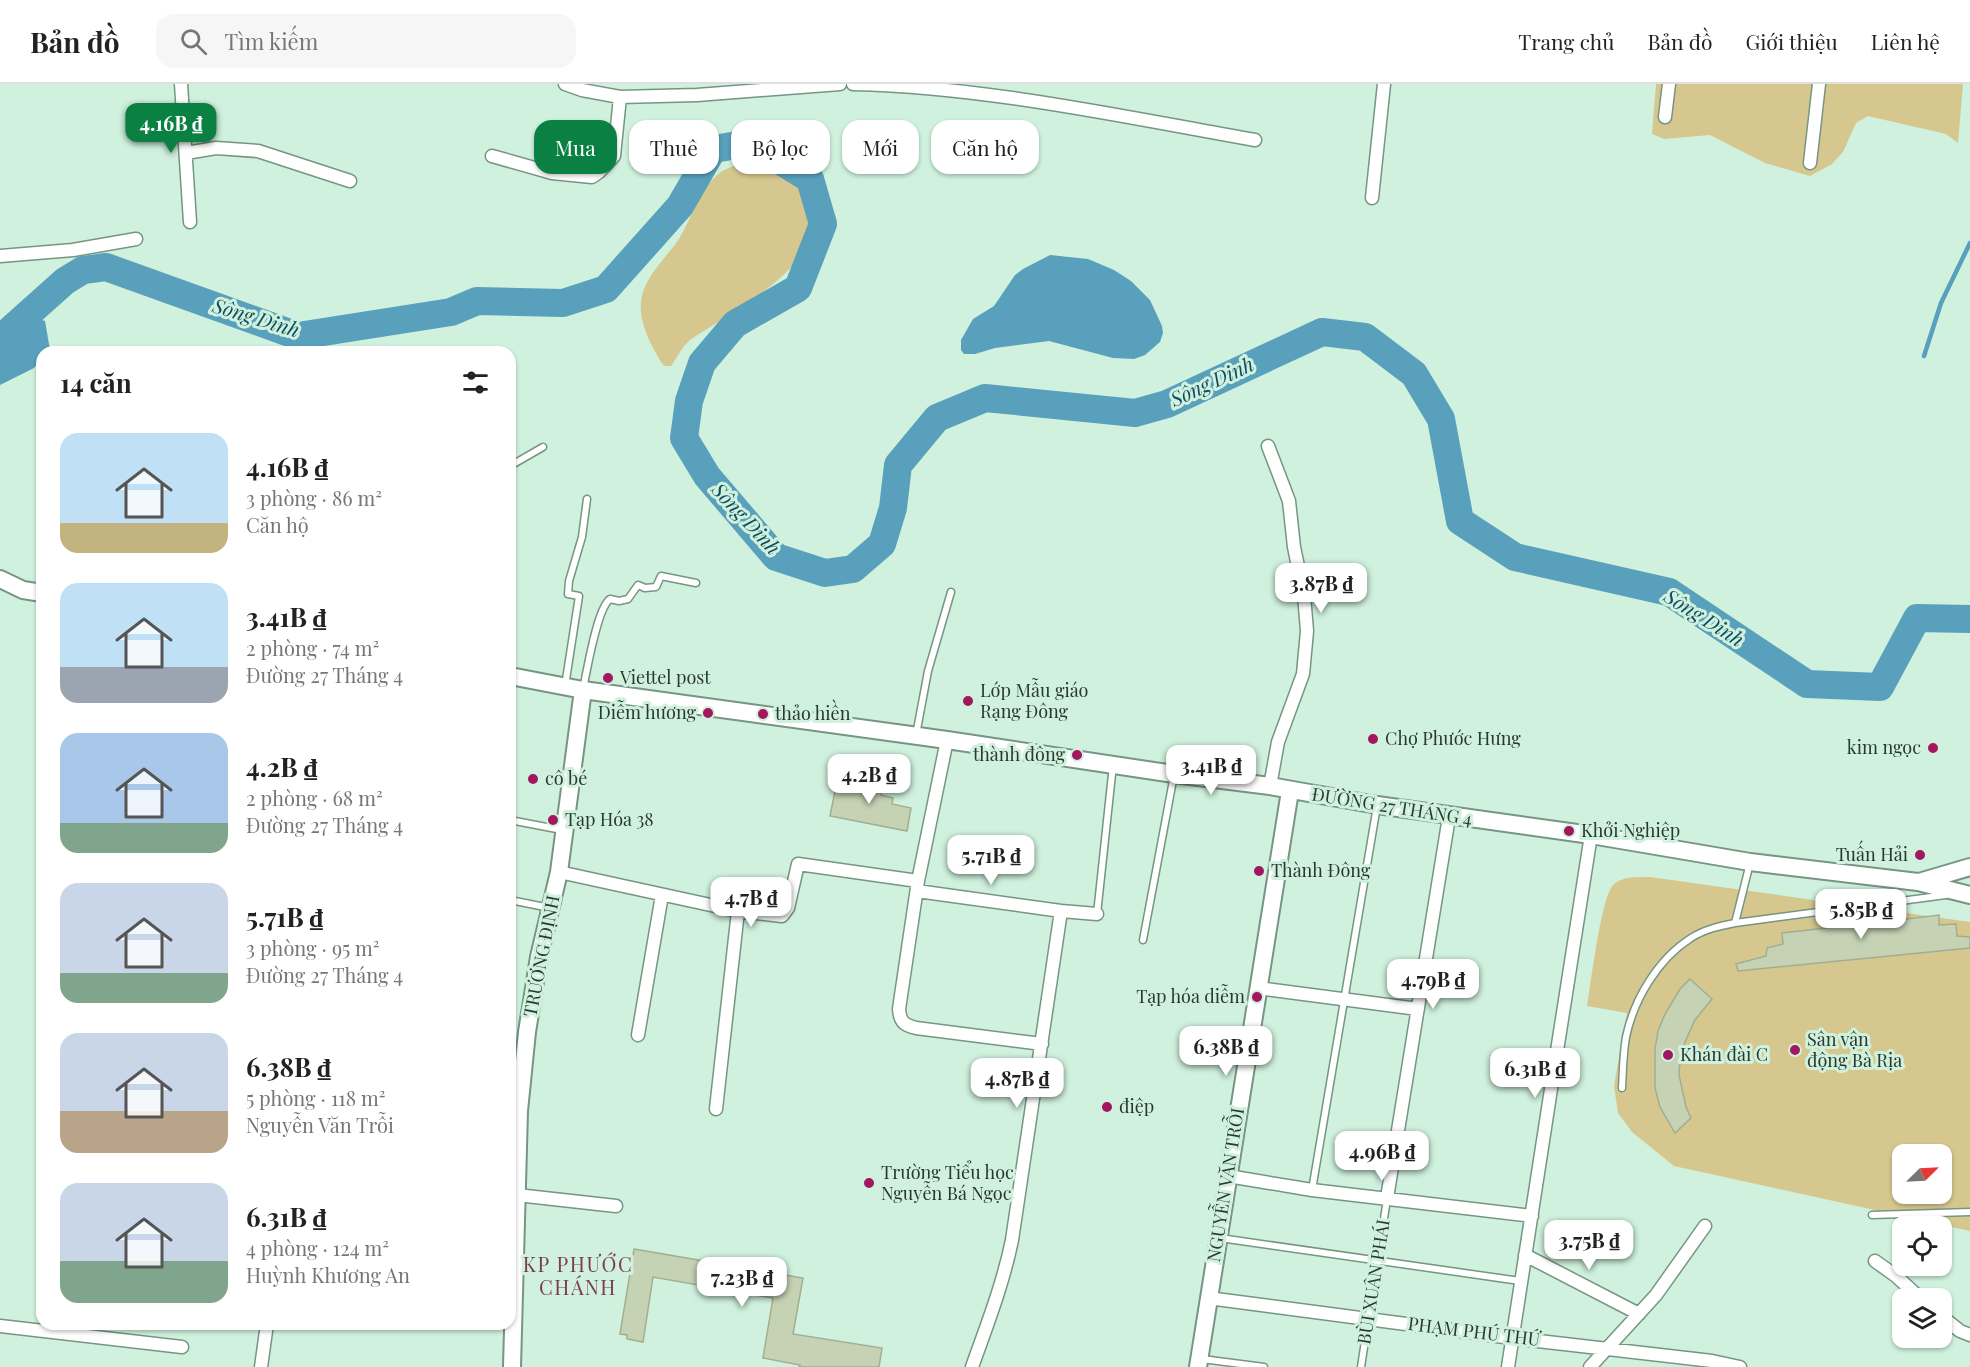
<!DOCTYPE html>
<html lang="vi">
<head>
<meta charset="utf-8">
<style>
	:root { --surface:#fff; --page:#f6f6f6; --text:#222; --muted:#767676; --line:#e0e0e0; --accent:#0b8043 }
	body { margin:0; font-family:"Playfair Display",serif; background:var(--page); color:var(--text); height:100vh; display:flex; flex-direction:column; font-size:22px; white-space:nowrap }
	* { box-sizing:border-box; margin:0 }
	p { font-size:20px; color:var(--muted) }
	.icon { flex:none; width:33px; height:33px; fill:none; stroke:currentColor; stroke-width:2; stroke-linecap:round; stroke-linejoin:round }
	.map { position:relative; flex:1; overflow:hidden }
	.drawer { position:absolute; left:36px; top:262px; width:480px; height:984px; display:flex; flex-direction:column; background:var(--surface); border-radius:18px; box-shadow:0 2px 4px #0004 }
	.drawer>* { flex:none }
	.top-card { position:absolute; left:534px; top:36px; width:570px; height:54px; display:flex; gap:12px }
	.needle { width:39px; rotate:66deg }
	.controls { position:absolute; left:1892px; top:1060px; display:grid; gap:12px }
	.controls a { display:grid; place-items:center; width:60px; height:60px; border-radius:12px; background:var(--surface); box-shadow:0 2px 4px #0004; font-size:30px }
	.price { position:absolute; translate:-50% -51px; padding:0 14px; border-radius:12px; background:#fff; color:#222; font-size:20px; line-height:39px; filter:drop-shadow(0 2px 3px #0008) }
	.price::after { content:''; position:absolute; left:50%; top:36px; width:18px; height:14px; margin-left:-9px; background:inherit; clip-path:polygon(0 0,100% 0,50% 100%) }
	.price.active { background:var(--accent); color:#fff }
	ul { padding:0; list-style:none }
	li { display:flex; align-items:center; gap:18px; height:150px; padding:0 24px }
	li span { display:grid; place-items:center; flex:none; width:168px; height:120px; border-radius:18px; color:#555 }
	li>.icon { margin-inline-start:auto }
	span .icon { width:72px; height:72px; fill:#fffc; stroke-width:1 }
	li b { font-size:26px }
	h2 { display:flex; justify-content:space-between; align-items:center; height:72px; padding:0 24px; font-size:26px }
	.tag { padding:0 21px; border-radius:18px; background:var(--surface); box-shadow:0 2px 4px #0004; font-size:21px; line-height:54px }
	.tag.active { background:var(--accent); color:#fff }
	header { display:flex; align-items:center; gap:36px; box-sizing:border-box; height:84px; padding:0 30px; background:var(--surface); border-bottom:2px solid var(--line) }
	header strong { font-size:28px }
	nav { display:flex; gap:33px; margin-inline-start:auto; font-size:21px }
	.search { width:420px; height:54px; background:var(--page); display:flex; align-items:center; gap:15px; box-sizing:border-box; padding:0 21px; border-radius:18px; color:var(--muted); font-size:22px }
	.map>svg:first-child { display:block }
	.green { fill:#d6c78f; fill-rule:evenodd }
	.water { fill:#59a0bc }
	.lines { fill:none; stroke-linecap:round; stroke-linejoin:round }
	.stream { stroke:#59a0bc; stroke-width:4.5 }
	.river { stroke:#59a0bc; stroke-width:28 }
	.building { fill:#c5d3b4; stroke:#a1ae91; stroke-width:1.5 }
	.service-casing { stroke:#769583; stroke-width:9 }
	.minor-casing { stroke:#769583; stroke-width:15 }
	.tertiary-casing { stroke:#769583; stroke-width:20 }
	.service { stroke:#fff; stroke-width:6 }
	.minor { stroke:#fff; stroke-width:12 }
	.tertiary { stroke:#fff; stroke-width:16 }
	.poi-dot { fill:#a21760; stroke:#cff1dd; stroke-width:2 }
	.labels { text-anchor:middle; stroke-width:6; stroke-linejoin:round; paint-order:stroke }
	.poi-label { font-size:18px; fill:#2a3830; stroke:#cff1dd; text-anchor:start }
	.street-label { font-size:18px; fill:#2a3830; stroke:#cff1dd }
	.water-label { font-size:20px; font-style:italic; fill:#104d61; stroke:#cff1dd }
	.neighbourhood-label { font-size:20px; letter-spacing:1.5px; fill:#7d3955; stroke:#cff1dd }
</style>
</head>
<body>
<header>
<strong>Bản đồ</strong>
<div class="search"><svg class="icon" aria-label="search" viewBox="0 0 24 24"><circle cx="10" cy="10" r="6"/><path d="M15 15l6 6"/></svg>Tìm kiếm</div>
<nav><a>Trang chủ</a><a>Bản đồ</a><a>Giới thiệu</a><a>Liên hệ</a></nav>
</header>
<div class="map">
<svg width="1970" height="1283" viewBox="0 0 1970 1283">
	<rect width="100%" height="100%" fill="#cff1dd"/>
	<!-- green -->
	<path class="green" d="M 1656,0 L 1963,0 L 1958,59 L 1946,50 L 1868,32 L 1856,39 L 1843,68 L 1832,80 L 1810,92 L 1765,79 L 1710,51 L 1664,55 L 1652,50 Z
		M 741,80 C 773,84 800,83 812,118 C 834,178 729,229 690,256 L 684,262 L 671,282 L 664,282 C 652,264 639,240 641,218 C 643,194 666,174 679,155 C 690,137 699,109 713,95 C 721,86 730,83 741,80 Z
		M 1650,793 L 1970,838 L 1970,1147 L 1674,1082 L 1632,1048 L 1618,1029 L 1614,1002 L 1627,929 L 1587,922 C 1591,901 1601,811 1614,800 C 1623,792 1639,793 1650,793 ZM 1902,1071 L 1941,1071 L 1941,1110 L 1902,1110 Z"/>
	<!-- water -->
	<path class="water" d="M 1050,171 L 1088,175 L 1114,186 L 1131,197 L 1150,216 L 1162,242 L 1163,249 L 1160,258 L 1145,271 L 1134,275 L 1113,274 L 1049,257 L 995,264 L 975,270 L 964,270 L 961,266 L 961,256 L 973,235 L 994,222 L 1015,191 L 1023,185 Z
		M 15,227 L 45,237 L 50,266 L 48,268 L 42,268 L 42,275 L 34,284 L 0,301 L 0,239 Z"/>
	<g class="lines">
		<!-- stream -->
		<path class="stream" d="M 1924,272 L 1941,219 L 1970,159"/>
		<!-- river -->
		<path class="river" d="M 0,255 L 65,197 L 83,186 L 106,183 L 298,252 L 451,228 L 477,217 L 563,219 L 606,205 L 680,122 L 713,65 L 744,60 L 766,68 L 810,95 L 823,140 L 798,204 L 735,240 L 702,279 L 689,317 L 684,354 L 707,392 L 776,473 L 825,489 L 853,485 L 882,460 L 893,424 L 898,381 L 937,334 L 985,314 L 1135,329 L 1167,320 L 1322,248 L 1365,253 L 1414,290 L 1441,335 L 1460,437 L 1515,473 L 1669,508 L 1807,600 L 1880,603 L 1917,534 L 1970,535"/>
	</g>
	<!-- building -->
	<path class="building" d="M 859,691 L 884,695 L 881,711 L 893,714 L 892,720 L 911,724 L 907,747 L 830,732 L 836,702 L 856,706 Z
		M 1897,823 L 1899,836 L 1939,831 L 1939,841 L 1956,840 L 1957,852 L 1970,853 L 1970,864 L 1738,887 L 1736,880 L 1766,872 L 1767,864 L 1783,860 L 1782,849 L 1826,844 L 1825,832 Z
		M 1690,895 L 1712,915 L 1695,936 L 1685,958 L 1680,977 L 1679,991 L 1686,1023 L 1691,1034 L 1675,1049 L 1660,1023 L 1655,1004 L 1655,965 L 1658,947 L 1665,930 L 1680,905 Z
		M 634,1165 L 803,1194 L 793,1250 L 882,1264 L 879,1283 L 799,1283 L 800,1281 L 763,1274 L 773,1214 L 653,1193 L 643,1258 L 627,1255 L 627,1251 L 620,1250 Z"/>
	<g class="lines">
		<defs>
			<path id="service" d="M 510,382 L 543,363
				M 565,602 L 579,512 L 568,510 L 569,497 L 582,453 L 587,415
				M 583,605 C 587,587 597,524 610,515 L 619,517 L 628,515 L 638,501 L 645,504 L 656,503 L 661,492 L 696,499
				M 916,651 L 928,587 L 951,508
				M 510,736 L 562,746
				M 510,816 L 550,824
				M 1097,830 L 1113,681
				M 1735,839 L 1750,779
				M 1143,856 L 1174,691
				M 1622,1004 C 1623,987 1623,970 1626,953 C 1634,915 1658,875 1691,854 C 1705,845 1720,842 1735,839 L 1946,811
				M 1312,1106 L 1377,722
				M 1872,1131 L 1970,1128
				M 1220,1154 L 1520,1197
				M 1202,1275 L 1264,1283
				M 1361,1283 L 1387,1115"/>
			<path id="minor" d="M 181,0 L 190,138
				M 565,0 L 582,6 L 620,13 L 697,11 L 840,0
				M 853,0 C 987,3 1124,33 1255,56
				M 1665,33 L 1669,0
				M 186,69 L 216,64 L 258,67 L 350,97
				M 492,72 L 552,89 L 592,93 L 599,88 L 614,72 L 620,13
				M 1810,79 L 1819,0
				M 1372,114 L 1384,0
				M 0,172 L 73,166 L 136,155
				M 1268,362 L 1289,417 L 1294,463 L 1304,511 L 1307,547 L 1303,590 L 1278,658 L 1270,702
				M 947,656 L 918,797 L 899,925 C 900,938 904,941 916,944 L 1042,960
				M 559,788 L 738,827 L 782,832 L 788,824 L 798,780 L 918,797
				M 917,807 L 1061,827
				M 1258,904 L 1418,925
				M 638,951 L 662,811
				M 716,1025 L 738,827
				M 1228,1092 L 1312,1106 L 1532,1132
				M 517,1111 L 616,1122
				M 1387,1114 L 1449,733
				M 1525,1171 L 1639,1230
				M 1875,1177 L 1896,1192 L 1921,1215
				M 1208,1214 L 1512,1254 L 1712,1277 L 1740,1283
				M 1941,1232 L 1960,1247 L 1970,1251
				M 0,1242 L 182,1263
				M 261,1283 L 267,1240
				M 972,1283 C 987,1241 1003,1200 1012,1156 L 1061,827 L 1097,830
				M 1508,1283 C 1535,1106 1563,928 1591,751
				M 1590,1283 L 1656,1211 L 1705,1142"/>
			<path id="tertiary" d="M 0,495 L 23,506 L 42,509
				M 510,592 L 583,606 L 947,656 L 1174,690 L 1270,702 L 1377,721 L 1591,751 L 1750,778 L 1918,798 L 1970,811
				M 1919,798 L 1970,783
				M 512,1283 L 519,1027 L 527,948 L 539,873 L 559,788 L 583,606
				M 1198,1283 L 1290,707"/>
		</defs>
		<!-- service casing -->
		<use href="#service" class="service-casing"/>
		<!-- minor casing -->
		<use href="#minor" class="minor-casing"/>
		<!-- tertiary casing -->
		<use href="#tertiary" class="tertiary-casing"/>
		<!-- service -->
		<use href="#service" class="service"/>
		<!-- minor -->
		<use href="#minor" class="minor"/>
		<!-- tertiary -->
		<use href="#tertiary" class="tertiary"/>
	</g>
	<!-- markers -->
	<g class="poi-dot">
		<circle cx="608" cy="594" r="6"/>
		<circle cx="968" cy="617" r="6"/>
		<circle cx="708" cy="629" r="6"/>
		<circle cx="763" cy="630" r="6"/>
		<circle cx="1373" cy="655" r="6"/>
		<circle cx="1933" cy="664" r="6"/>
		<circle cx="1077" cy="671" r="6"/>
		<circle cx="533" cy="695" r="6"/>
		<circle cx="553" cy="736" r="6"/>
		<circle cx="1569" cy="747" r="6"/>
		<circle cx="1920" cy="771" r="6"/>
		<circle cx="1259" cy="787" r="6"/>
		<circle cx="1257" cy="913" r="6"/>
		<circle cx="1795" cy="966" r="6"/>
		<circle cx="1668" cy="971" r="6"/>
		<circle cx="1107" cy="1023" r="6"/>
		<circle cx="869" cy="1099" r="6"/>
	</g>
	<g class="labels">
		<!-- poi labels -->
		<g class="poi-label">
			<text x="620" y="600">Viettel post</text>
			<text x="980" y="613">Lớp Mẫu giáo<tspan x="980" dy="21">Rạng Đông</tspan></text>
			<text x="696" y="635" text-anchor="end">Diễm hương</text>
			<text x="775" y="636">thảo hiền</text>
			<text x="1385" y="661">Chợ Phước Hưng</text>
			<text x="1921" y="670" text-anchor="end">kim ngọc</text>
			<text x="1065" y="677" text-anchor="end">thành đông</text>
			<text x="545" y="701">cô bé</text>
			<text x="565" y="742">Tạp Hóa 38</text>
			<text x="1581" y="753">Khởi Nghiệp</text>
			<text x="1908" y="777" text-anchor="end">Tuấn Hải</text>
			<text x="1271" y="793">Thành Đông</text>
			<text x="1245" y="919" text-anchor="end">Tạp hóa diễm</text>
			<text x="1807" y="962">Sân vận<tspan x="1807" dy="21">động Bà Rịa</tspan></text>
			<text x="1680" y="977">Khán đài C</text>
			<text x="1119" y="1029">điệp</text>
			<text x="881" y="1095">Trường Tiểu học<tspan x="881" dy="21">Nguyễn Bá Ngọc</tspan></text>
		</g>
		<!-- street labels -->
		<g class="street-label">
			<text transform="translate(1392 723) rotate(9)" y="6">ĐƯỜNG 27 THÁNG 4</text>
			<text transform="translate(542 872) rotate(-79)" y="6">TRƯƠNG ĐỊNH</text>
			<text transform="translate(1226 1101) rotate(-81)" y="6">NGUYỄN VĂN TRỖI</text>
			<text transform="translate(1374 1198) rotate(-81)" y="6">BÙI XUÂN PHÁI</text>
			<text transform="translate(1474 1248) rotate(7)" y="6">PHẠM PHÚ THỨ</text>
		</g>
		<!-- water labels -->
		<g class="water-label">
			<text transform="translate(256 234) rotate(17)" y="7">Sông Dinh</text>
			<text transform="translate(1212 298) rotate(-25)" y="7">Sông Dinh</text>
			<text transform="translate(746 435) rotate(47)" y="7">Sông Dinh</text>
			<text transform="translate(1704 534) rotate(32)" y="7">Sông Dinh</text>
		</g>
		<!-- neighbourhood labels -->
		<g class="neighbourhood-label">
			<text x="578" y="1188">KP PHƯỚC<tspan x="578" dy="23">CHÁNH</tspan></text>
		</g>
	</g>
</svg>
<div class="controls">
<a><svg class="needle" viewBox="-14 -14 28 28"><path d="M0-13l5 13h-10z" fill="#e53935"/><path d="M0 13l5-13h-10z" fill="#767676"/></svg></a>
<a><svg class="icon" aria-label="locate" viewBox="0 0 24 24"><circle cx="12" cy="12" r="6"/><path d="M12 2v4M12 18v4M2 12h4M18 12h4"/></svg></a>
<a><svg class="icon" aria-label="layers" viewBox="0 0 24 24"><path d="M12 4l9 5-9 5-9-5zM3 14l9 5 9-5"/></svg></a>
</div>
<b class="price active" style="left:171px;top:70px">4.16B ₫</b>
<b class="price" style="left:1321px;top:530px">3.87B ₫</b>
<b class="price" style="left:1211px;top:712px">3.41B ₫</b>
<b class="price" style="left:869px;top:721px">4.2B ₫</b>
<b class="price" style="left:991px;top:802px">5.71B ₫</b>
<b class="price" style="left:751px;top:844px">4.7B ₫</b>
<b class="price" style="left:1861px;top:856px">5.85B ₫</b>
<b class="price" style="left:1433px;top:926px">4.79B ₫</b>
<b class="price" style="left:1226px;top:993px">6.38B ₫</b>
<b class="price" style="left:1535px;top:1015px">6.31B ₫</b>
<b class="price" style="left:1017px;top:1025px">4.87B ₫</b>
<b class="price" style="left:1382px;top:1098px">4.96B ₫</b>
<b class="price" style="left:1589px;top:1187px">3.75B ₫</b>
<b class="price" style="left:742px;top:1224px">7.23B ₫</b>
<div class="top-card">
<a class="tag active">Mua</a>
<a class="tag">Thuê</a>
<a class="tag">Bộ lọc</a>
<a class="tag">Mới</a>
<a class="tag">Căn hộ</a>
</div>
<section class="drawer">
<h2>14 căn<svg class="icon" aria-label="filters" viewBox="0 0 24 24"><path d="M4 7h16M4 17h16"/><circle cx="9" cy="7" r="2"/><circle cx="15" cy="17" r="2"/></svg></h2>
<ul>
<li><span style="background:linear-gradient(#bfe0f5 75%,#c2b280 0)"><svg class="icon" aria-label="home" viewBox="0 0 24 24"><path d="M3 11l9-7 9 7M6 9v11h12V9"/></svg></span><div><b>4.16B ₫</b><p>3 phòng · 86 m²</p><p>Căn hộ</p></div></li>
<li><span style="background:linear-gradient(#bfe0f5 70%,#9aa5b1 0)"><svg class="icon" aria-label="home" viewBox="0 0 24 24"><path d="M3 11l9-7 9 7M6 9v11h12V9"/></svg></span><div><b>3.41B ₫</b><p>2 phòng · 74 m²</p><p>Đường 27 Tháng 4</p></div></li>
<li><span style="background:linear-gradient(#a9c7e8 75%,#7fa58c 0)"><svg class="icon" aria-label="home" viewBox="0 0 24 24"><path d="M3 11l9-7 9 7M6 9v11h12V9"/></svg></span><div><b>4.2B ₫</b><p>2 phòng · 68 m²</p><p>Đường 27 Tháng 4</p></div></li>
<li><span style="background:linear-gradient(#c9d6e8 75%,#7fa58c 0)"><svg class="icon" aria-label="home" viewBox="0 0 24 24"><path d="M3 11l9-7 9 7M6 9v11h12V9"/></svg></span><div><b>5.71B ₫</b><p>3 phòng · 95 m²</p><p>Đường 27 Tháng 4</p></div></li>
<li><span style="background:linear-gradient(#c9d6e8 65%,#b9a48a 0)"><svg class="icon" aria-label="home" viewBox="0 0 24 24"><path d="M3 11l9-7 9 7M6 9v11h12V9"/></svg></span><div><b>6.38B ₫</b><p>5 phòng · 118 m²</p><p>Nguyễn Văn Trỗi</p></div></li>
<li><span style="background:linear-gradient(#c9d6e8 65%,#7fa58c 0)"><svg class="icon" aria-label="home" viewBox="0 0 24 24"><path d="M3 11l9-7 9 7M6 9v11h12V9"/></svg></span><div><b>6.31B ₫</b><p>4 phòng · 124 m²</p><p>Huỳnh Khương An</p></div></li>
</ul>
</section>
</div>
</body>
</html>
